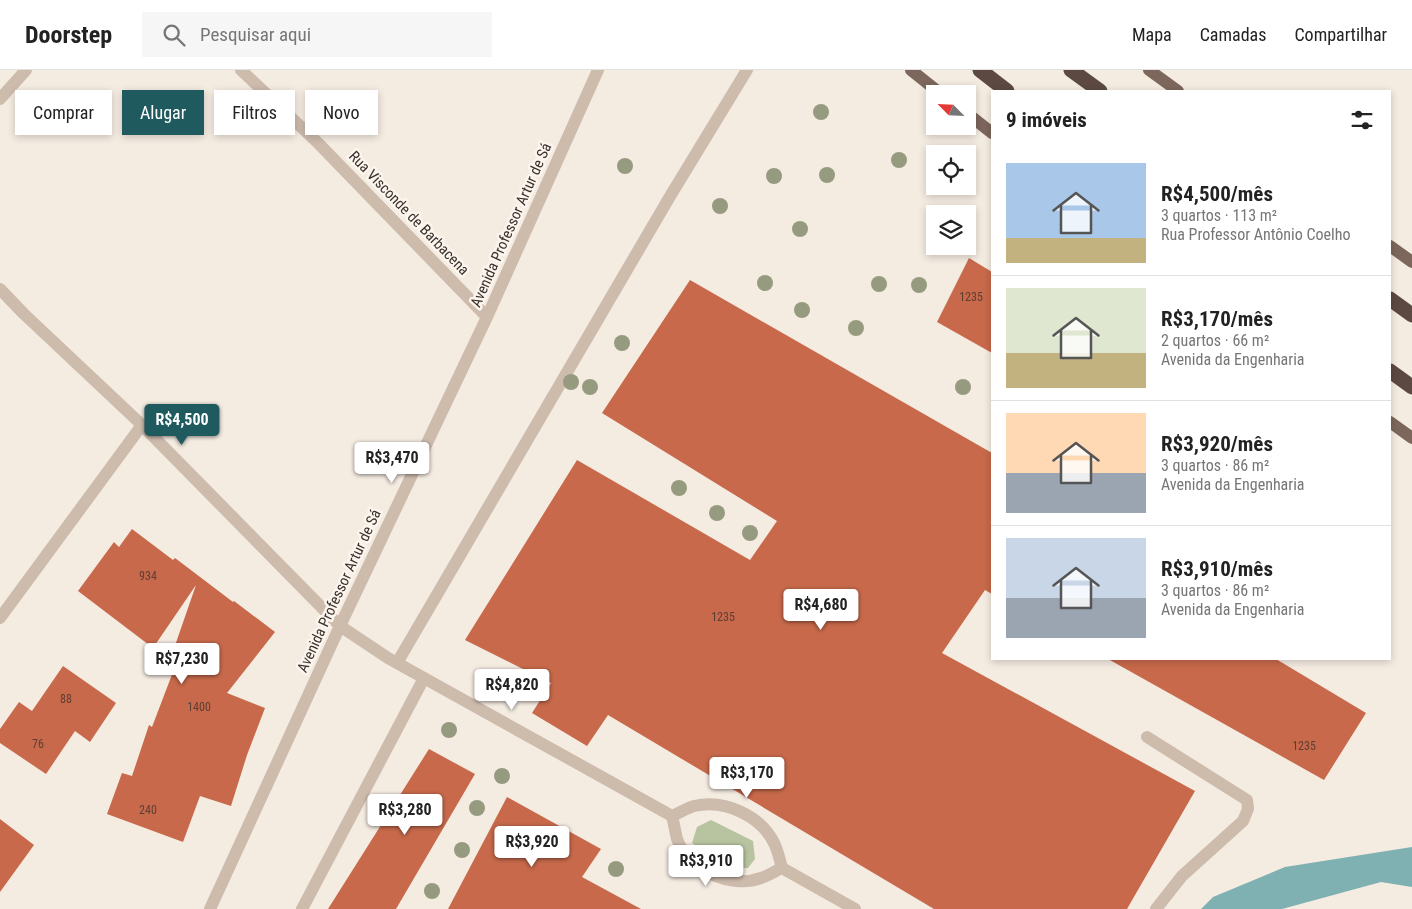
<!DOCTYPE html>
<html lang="pt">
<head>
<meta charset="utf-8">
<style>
	:root { --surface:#fff; --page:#f6f6f6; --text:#222; --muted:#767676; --line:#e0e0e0; --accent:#1f5a5e }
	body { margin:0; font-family:"Roboto Condensed",sans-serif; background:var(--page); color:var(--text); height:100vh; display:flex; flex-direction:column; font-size:19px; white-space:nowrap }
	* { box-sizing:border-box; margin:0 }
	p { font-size:16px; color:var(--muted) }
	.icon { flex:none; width:28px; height:28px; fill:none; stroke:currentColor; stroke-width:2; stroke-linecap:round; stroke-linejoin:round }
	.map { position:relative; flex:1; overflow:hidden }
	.panel { position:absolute; left:991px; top:20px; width:400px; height:570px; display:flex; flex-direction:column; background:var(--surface); border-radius:0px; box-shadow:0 2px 8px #0003 }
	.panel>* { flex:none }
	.top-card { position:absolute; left:15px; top:20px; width:475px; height:45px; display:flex; gap:10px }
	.needle { width:32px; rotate:294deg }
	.fabs { position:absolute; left:926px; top:15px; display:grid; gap:10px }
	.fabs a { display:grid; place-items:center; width:50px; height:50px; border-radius:0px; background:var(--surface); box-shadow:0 2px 8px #0003; font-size:25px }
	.price { position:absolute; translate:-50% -42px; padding:0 11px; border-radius:5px; background:#fff; color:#222; font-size:16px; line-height:32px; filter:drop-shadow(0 1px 2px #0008) }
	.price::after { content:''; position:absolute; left:50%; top:30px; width:15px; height:11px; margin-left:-8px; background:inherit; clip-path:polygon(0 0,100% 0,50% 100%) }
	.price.active { background:var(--accent); color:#fff }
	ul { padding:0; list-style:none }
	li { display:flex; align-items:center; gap:15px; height:125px; padding:0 15px }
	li+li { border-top:1px solid var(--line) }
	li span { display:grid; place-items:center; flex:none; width:140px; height:100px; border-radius:0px; color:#555 }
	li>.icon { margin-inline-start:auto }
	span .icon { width:60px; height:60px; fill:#fffc; stroke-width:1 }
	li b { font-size:21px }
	h2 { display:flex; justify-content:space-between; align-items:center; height:60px; padding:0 15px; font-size:21px }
	.tag { padding:0 18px; border-radius:0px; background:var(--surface); box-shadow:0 2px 8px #0003; font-size:18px; line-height:45px }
	.tag.active { background:var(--accent); color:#fff }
	header { display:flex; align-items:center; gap:30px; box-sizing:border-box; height:70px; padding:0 25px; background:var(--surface); border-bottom:1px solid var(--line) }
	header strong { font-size:24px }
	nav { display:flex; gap:28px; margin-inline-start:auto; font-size:18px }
	.search { width:350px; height:45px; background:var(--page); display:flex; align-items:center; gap:12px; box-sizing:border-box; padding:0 18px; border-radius:0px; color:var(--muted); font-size:19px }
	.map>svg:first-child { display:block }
	.green { fill:#b8c4a0 }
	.water { fill:#7fb0b2 }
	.building { fill:#c8694b }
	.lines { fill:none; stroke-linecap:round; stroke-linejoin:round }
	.minor { stroke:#cdbbac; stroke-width:12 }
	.major { stroke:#7d675c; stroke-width:12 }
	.highway { stroke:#5c4a42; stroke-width:15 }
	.tree { fill:#969b7f }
	.labels { text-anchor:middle; stroke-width:5; stroke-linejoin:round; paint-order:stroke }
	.number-label { font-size:12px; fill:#5e3e33 }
	.street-label { font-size:15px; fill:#3b302b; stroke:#fbf5ee }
</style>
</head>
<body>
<header>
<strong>Doorstep</strong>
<div class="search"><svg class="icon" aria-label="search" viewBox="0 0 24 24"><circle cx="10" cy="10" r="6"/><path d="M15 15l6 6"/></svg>Pesquisar aqui</div>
<nav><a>Mapa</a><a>Camadas</a><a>Compartilhar</a></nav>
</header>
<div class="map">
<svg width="1412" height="839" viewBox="0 0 1412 839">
	<rect width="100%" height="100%" fill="#f4ebe1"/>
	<!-- green -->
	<path class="green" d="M 711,750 L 753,771 L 755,789 L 748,798 L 730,798 L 692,773 L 697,757 Z"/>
	<!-- water -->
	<path class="water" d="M 1412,777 L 1412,817 L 1381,812 L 1282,839 L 1201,839 L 1213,827 L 1285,797 Z"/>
	<!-- building -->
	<path class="building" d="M 969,188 L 992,202 L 992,283 L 937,252 Z
		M 690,210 L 992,383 L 992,524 L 985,520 L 942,583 L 1195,721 L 1127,839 L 934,839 L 608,645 L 587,676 L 532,643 L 551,613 L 465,570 L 577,390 L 750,490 L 777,451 L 602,343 Z
		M 132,459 L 173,490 L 175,488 L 233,532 L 234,531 L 275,562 L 227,623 L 265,638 L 247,685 L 231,736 L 200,726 L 183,772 L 107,744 L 122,703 L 132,706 L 149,655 L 152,657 L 176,594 L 170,590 L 196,515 L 153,578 L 78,521 L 114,472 L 119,477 Z
		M 1108,589 L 1276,589 L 1366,643 L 1324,710 Z
		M 63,596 L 116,633 L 90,672 L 75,661 L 46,704 L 0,673 L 0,659 L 19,632 L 32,641 Z
		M 429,679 L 475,704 L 396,839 L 328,839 Z
		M 507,727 L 601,779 L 582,807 L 641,839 L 448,839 Z
		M 0,749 L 34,775 L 0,822 Z"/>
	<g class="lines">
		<!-- minor -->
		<path class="minor" d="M 241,0 L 318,73 L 487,247
			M 0,29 L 26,0
			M 0,219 L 24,244 L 142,355 L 340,556 L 388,588 L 672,746 C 674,753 675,761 677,769 C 688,800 730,819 761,808 C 768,806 775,801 782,798
			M 0,548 L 142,355
			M 397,593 L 669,128 L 747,0
			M 1147,667 L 1247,730 L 1248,739 L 1243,751 L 1182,806 L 1156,839
			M 672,746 C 679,743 687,738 694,736 C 725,729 762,746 775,775 C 778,782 780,790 782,798 L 855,839
			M 210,839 L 340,556 L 487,247 L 598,0
			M 302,839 L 424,608"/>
		<!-- major -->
		<path class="major" d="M 911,0 L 941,24
			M 1149,0 L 1178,21
			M 968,44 L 992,63
			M 1390,176 L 1412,192
			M 1390,352 L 1412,368"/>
		<!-- highway -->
		<path class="highway" d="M 980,0 L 1007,21
			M 1071,0 L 1100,21
			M 1390,229 L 1412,245
			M 1390,301 L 1412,317"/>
	</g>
	<!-- trees -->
	<g class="tree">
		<circle cx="821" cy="42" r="8"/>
		<circle cx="899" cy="90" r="8"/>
		<circle cx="625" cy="96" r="8"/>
		<circle cx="827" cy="105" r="8"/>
		<circle cx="774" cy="106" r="8"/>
		<circle cx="720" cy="136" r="8"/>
		<circle cx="800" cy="159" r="8"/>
		<circle cx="765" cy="213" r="8"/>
		<circle cx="879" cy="214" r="8"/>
		<circle cx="919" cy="215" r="8"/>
		<circle cx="802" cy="240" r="8"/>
		<circle cx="856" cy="258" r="8"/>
		<circle cx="622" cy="273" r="8"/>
		<circle cx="571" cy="312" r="8"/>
		<circle cx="590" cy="317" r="8"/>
		<circle cx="963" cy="317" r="8"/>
		<circle cx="679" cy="418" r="8"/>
		<circle cx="717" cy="443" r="8"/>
		<circle cx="750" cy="463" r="8"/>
		<circle cx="449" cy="660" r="8"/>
		<circle cx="502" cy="706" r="8"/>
		<circle cx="477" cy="738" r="8"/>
		<circle cx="462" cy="780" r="8"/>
		<circle cx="616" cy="799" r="8"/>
		<circle cx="432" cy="821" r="8"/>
	</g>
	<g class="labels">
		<!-- number labels -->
		<g class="number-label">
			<text x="971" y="231">1235</text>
			<text x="148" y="510">934</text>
			<text x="723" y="551">1235</text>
			<text x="66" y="633">88</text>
			<text x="199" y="641">1400</text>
			<text x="38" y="678">76</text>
			<text x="1304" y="680">1235</text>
			<text x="148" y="744">240</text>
		</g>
		<!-- street labels -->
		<g class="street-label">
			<text transform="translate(409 143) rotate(46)" y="5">Rua Visconde de Barbacena</text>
			<text transform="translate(511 155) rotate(-66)" y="5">Avenida Professor Artur de Sá</text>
			<text transform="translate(339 521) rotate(-65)" y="5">Avenida Professor Artur de Sá</text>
		</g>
	</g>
</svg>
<div class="fabs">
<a><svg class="needle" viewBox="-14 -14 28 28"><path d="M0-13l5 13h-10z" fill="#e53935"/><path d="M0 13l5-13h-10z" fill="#767676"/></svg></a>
<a><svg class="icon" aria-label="locate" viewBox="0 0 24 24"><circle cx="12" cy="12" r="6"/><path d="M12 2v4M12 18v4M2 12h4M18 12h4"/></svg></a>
<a><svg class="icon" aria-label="layers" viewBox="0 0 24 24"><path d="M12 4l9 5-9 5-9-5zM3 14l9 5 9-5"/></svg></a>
</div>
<b class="price active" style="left:182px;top:376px">R$4,500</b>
<b class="price" style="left:392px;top:414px">R$3,470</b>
<b class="price" style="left:821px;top:561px">R$4,680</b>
<b class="price" style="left:182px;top:615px">R$7,230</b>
<b class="price" style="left:512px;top:641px">R$4,820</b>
<b class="price" style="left:747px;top:729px">R$3,170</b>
<b class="price" style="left:405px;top:766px">R$3,280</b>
<b class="price" style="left:532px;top:798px">R$3,920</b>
<b class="price" style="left:706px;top:817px">R$3,910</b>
<div class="top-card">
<a class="tag">Comprar</a>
<a class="tag active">Alugar</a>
<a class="tag">Filtros</a>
<a class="tag">Novo</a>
</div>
<section class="panel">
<h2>9 imóveis<svg class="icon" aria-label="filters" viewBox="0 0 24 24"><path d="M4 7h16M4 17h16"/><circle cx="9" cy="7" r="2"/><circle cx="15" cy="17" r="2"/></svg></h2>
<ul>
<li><span style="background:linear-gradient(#a9c7e8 75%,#c2b280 0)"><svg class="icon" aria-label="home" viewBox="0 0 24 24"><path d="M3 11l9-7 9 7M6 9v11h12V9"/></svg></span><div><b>R$4,500/mês</b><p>3 quartos · 113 m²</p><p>Rua Professor Antônio Coelho</p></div></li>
<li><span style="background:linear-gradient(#dfe7d0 65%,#c2b280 0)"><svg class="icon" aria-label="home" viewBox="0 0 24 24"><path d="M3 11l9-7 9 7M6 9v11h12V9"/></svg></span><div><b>R$3,170/mês</b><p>2 quartos · 66 m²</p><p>Avenida da Engenharia</p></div></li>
<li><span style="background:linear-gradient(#ffd9b3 60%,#9aa5b1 0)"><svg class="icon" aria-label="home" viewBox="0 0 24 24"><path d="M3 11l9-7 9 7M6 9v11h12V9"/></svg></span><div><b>R$3,920/mês</b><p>3 quartos · 86 m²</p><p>Avenida da Engenharia</p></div></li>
<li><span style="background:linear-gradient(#c9d6e8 60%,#9aa5b1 0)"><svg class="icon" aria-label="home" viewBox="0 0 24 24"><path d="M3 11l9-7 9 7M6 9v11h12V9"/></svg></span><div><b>R$3,910/mês</b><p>3 quartos · 86 m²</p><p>Avenida da Engenharia</p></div></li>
</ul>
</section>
</div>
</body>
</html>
